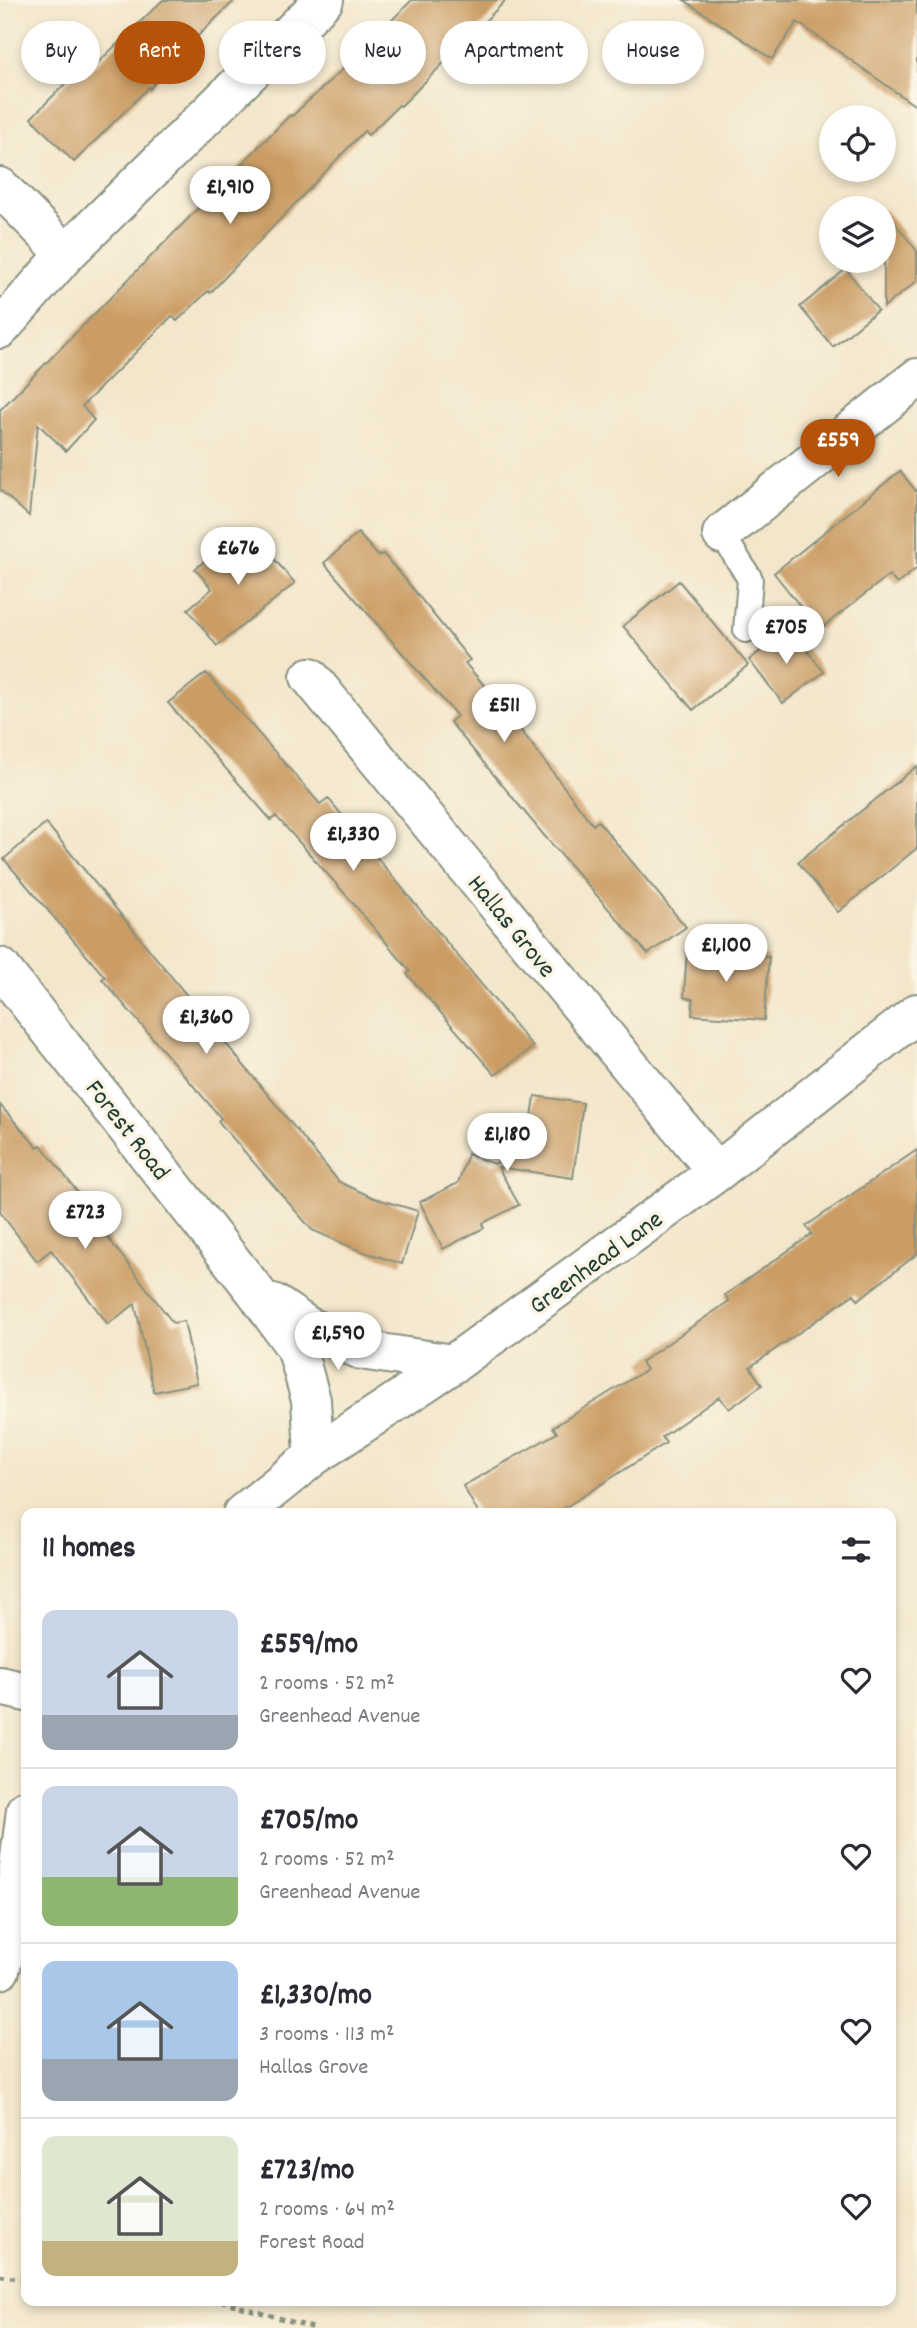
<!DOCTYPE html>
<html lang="en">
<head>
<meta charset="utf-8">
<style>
	:root { --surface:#fff; --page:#f2f2f3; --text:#2b2b33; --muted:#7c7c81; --line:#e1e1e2; --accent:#b45309 }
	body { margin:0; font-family:Dekko,sans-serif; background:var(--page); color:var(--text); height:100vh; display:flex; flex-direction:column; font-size:26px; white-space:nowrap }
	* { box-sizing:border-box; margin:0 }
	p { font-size:23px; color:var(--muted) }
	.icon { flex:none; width:38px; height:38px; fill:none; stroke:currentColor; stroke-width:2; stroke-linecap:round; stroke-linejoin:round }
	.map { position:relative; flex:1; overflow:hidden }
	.panel { position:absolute; left:21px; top:1508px; width:875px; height:798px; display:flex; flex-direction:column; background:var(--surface); border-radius:14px; box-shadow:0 4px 10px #0003 }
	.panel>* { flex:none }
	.top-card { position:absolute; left:21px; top:21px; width:875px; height:63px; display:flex; gap:14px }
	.tools { position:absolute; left:819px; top:105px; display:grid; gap:14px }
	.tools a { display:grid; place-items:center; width:77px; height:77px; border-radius:50%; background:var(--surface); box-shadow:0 4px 10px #0003; font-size:35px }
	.price { position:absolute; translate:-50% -60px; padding:0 16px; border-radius:24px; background:#fff; color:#222; font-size:23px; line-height:46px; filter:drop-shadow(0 2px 4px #0008) }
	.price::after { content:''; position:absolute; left:50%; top:42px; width:21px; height:16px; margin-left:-10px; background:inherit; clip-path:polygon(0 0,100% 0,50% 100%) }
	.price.on { background:var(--accent); color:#fff }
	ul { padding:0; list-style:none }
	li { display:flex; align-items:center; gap:21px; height:175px; padding:0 21px }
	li+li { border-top:2px solid var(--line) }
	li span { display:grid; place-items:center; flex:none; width:196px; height:140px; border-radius:14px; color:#555 }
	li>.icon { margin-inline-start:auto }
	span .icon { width:84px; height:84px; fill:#fffc; stroke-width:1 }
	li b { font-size:30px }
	h2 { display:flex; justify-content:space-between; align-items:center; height:84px; padding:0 21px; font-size:30px }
	.pill { padding:0 24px; border-radius:32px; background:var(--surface); box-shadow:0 4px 10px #0003; font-size:24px; line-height:63px }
	.pill.on { background:var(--accent); color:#fff }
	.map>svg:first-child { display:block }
	.building { fill:#cb9d65 }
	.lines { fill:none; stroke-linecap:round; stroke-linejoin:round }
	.lane-casing { stroke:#899280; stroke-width:28 }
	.street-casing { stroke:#899280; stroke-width:42 }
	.path { stroke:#899280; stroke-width:4.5; stroke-dasharray:5 5; stroke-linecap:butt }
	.lane { stroke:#fff; stroke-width:24 }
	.street { stroke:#fff; stroke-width:38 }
	.labels { text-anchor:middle; stroke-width:7; stroke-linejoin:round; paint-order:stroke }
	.street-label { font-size:26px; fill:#1f3d34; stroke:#fcf5e5 }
</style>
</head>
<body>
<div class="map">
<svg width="917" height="2328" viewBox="0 0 917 2328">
	<rect width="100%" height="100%" fill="#fcf5e5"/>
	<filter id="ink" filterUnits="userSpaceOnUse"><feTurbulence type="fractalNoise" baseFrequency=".0143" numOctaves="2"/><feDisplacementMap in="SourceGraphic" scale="14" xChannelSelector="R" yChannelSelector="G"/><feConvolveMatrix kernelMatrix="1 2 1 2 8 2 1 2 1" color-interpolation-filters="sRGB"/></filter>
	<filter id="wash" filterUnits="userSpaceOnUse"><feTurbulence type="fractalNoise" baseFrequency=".00686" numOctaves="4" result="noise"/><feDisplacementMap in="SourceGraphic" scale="28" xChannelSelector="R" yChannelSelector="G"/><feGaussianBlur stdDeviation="1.57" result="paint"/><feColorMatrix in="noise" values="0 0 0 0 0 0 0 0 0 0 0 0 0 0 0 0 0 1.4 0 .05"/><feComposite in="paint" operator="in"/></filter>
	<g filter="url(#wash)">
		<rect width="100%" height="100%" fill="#f3e6cb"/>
		<g id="blocks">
			<!-- building -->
			<path class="building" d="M 163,0 L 235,0 L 170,63 L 150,89 L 149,87 L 74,162 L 31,118 L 79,70 L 84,76 Z
				M 412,0 L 506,0 L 401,106 L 399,105 L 368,135 L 364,131 L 210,293 L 208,291 L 177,321 L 172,316 L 82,406 L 94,420 L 66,451 L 38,424 L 29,516 L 0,490 L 0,410 L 290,115 L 292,116 L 343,69 Z
				M 684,0 L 917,0 L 917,107 L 797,22 L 772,59 Z
				M 884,209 L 917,251 L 917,281 L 884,307 Z
				M 846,269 L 878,310 L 833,347 L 800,307 Z
				M 900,471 L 917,492 L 917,568 L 897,584 L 889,575 L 819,630 L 774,573 Z
				M 250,531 L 295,583 L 217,646 L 188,609 L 212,589 L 195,569 L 229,541 L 232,543 Z
				M 358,533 L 378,556 L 383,554 L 405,579 L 470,660 L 465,663 L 510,716 L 593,825 L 598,821 L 686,927 L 648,954 L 542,833 L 450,722 L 457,716 L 324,563 Z
				M 679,581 L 748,665 L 693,710 L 623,626 Z
				M 789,628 L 824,672 L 783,703 L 749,660 Z
				M 206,673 L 320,804 L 328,798 L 533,1047 L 495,1075 L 407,974 L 410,971 L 346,895 L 276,816 L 271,820 L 168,703 Z
				M 917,766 L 917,848 L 838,912 L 798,862 Z
				M 46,823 L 339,1182 L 374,1198 L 418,1211 L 402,1264 L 358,1250 L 312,1230 L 218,1121 L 221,1118 L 102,979 L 105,977 L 4,859 Z
				M 687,947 L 769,957 L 764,1020 L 692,1015 L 693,999 L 684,997 Z
				M 535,1096 L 583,1103 L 573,1178 L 498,1167 L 519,1205 L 483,1223 L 484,1228 L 443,1249 L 420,1202 L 458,1183 L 468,1154 L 494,1164 L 528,1145 Z
				M 0,1105 L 37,1147 L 41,1145 L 96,1216 L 93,1218 L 173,1323 L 184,1321 L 197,1383 L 154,1392 L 135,1304 L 108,1324 L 51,1250 L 37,1261 L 0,1212 Z
				M 917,1150 L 917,1254 L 858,1300 L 854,1294 L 750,1367 L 762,1385 L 729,1409 L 719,1397 L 662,1437 L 666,1443 L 555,1514 L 479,1514 L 463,1486 L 557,1433 L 553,1427 L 646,1370 L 641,1362 L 729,1301 L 725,1295 L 812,1234 L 806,1226 Z"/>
		</g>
	</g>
	<g filter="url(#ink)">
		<use href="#blocks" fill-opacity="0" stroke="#899280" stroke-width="2"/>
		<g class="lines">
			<defs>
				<path id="lane" d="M 722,534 L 750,579 L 746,630"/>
				<path id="street" d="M 0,187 L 66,254
					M 0,329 L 66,254 L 324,0
					M 722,534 L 917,378
					M 310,677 L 717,1172
					M 0,967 L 256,1292 L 297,1350 L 311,1400 L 314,1456
					M 273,1303 L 307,1326 L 361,1350 L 453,1364
					M 242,1514 L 314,1456 L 453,1364 L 717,1172 L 917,1013
					M 0,1686 L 26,1692
					M 0,1970 L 11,1929 L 26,1810"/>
			</defs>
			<!-- lane casing -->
			<use href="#lane" class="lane-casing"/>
			<!-- street casing -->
			<use href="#street" class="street-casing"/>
			<!-- path -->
			<path class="path" d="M 0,2276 L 26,2279
				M 221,2301 L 314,2328"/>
			<!-- lane -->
			<use href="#lane" class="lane"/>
			<!-- street -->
			<use href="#street" class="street"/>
		</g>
	</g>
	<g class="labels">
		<!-- street labels -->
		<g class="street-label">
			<text transform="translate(513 925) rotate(51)" y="9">Hallas Grove</text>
			<text transform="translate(129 1129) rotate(52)" y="9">Forest Road</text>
			<text transform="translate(595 1261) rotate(-36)" y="9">Greenhead Lane</text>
		</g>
	</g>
</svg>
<div class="tools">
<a><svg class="icon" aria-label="locate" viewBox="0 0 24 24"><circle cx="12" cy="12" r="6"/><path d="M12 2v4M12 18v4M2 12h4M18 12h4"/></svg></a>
<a><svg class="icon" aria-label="layers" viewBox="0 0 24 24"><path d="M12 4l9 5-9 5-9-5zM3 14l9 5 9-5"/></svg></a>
</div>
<b class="price" style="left:230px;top:226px">£1,910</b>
<b class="price on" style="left:838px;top:479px">£559</b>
<b class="price" style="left:238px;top:587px">£676</b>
<b class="price" style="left:786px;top:666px">£705</b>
<b class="price" style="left:504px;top:744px">£511</b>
<b class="price" style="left:353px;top:873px">£1,330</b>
<b class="price" style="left:726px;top:984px">£1,100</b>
<b class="price" style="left:206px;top:1056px">£1,360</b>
<b class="price" style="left:507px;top:1173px">£1,180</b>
<b class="price" style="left:85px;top:1251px">£723</b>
<b class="price" style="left:338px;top:1372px">£1,590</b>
<div class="top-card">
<a class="pill">Buy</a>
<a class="pill on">Rent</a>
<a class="pill">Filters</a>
<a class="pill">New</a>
<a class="pill">Apartment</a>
<a class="pill">House</a>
</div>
<section class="panel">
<h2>11 homes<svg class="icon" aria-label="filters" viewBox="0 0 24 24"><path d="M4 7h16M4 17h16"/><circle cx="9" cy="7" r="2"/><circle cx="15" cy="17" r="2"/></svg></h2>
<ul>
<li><span style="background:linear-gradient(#c9d6e8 75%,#9aa5b1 0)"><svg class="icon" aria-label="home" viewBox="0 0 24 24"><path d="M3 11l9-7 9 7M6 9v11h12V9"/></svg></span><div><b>£559/mo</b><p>2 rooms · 52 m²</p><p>Greenhead Avenue</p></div><svg class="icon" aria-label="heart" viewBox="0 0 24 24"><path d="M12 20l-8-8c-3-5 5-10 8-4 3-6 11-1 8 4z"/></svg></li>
<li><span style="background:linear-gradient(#c9d6e8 65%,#8fb573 0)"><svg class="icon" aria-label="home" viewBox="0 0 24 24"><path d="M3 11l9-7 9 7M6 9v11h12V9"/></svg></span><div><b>£705/mo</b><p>2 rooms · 52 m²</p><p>Greenhead Avenue</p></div><svg class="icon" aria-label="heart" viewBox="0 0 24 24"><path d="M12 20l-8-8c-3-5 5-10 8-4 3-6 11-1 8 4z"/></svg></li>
<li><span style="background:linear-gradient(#a9c7e8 70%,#9aa5b1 0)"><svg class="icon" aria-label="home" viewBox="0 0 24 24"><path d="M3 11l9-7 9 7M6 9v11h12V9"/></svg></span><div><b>£1,330/mo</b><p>3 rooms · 113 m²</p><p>Hallas Grove</p></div><svg class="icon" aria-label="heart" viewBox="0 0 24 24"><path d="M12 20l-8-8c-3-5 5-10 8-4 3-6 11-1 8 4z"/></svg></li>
<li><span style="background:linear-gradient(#dfe7d0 75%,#c2b280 0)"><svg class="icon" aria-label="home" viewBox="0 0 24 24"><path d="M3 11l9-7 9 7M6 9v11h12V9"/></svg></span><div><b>£723/mo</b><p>2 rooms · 64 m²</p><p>Forest Road</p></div><svg class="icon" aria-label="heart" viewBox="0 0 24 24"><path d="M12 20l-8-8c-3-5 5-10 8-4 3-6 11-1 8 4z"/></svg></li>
</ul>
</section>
</div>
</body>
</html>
